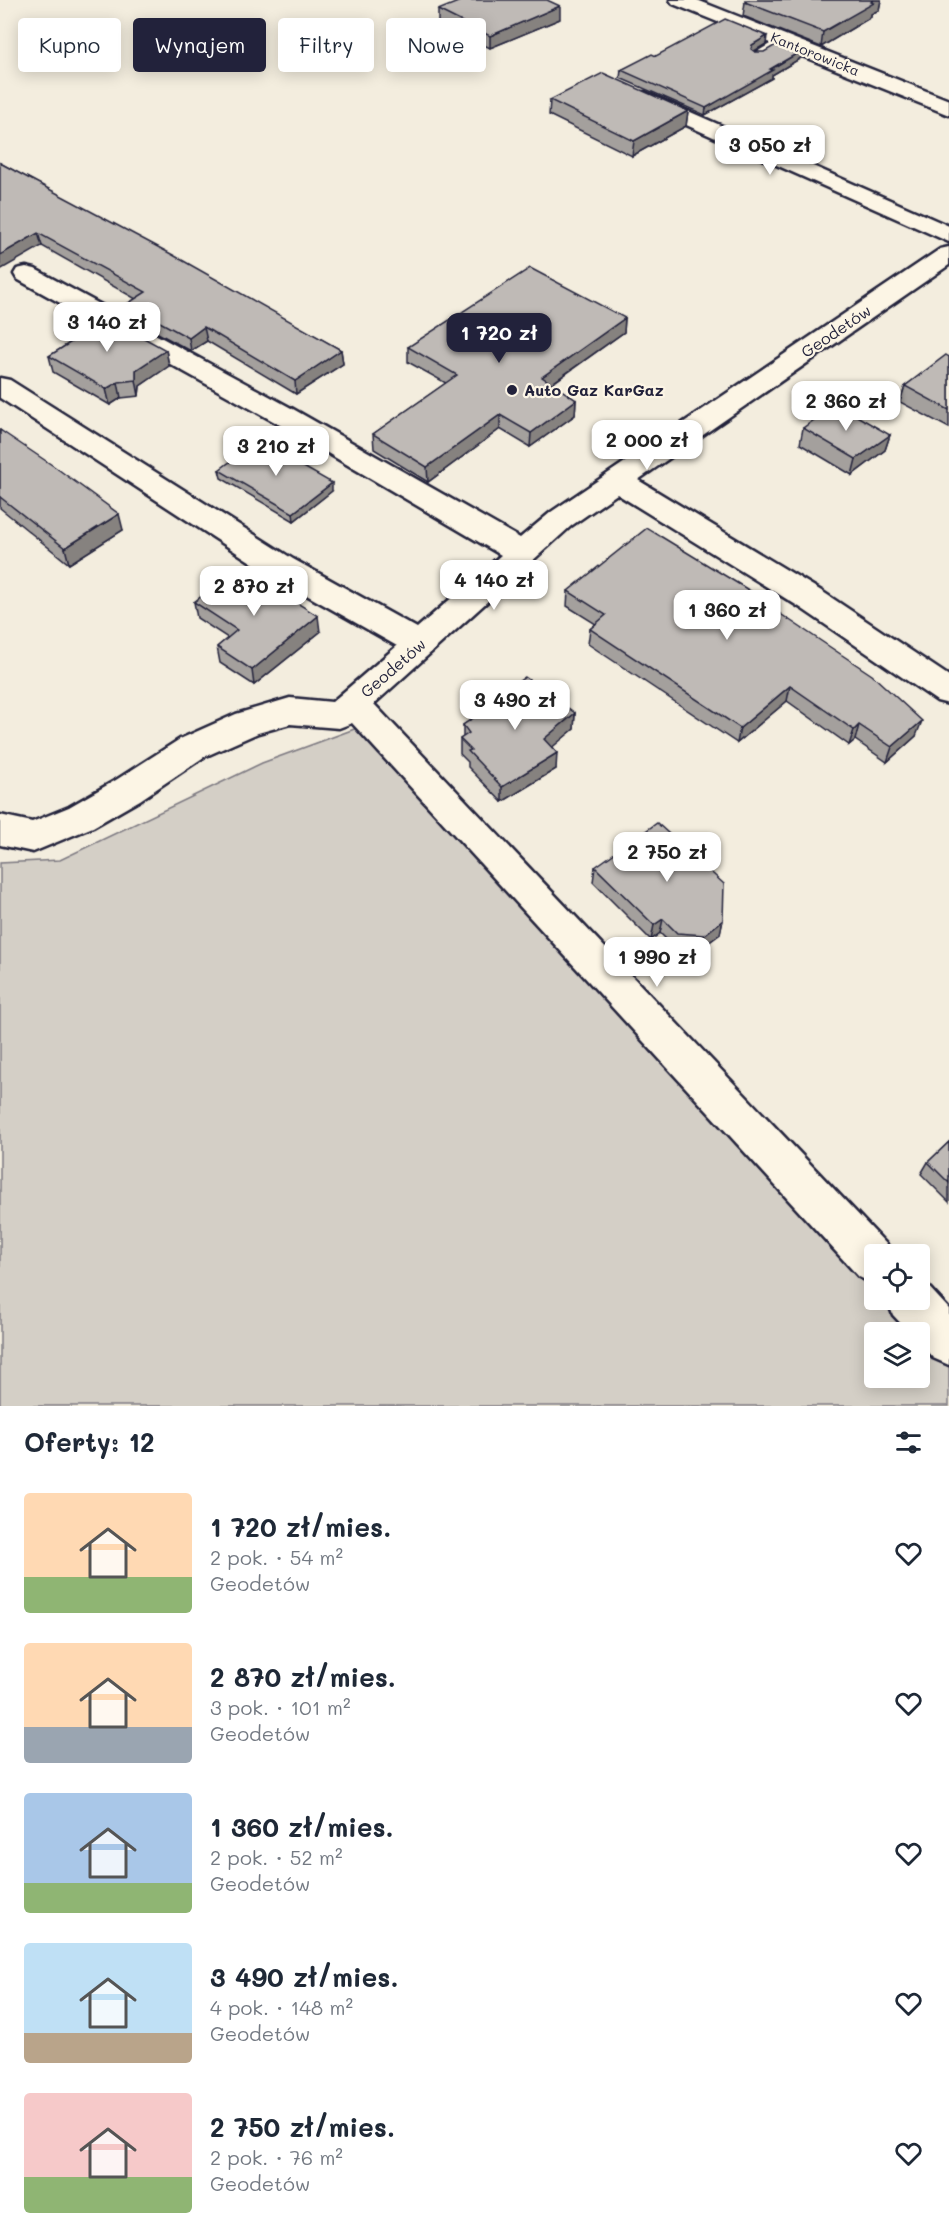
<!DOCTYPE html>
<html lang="pl">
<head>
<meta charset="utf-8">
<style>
	:root { --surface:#fff; --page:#f2f2f3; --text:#1f2937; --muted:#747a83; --accent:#22223b }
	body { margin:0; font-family:Mali,sans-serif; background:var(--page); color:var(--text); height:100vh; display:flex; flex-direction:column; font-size:22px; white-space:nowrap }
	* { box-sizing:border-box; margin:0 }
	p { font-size:20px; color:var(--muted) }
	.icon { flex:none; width:33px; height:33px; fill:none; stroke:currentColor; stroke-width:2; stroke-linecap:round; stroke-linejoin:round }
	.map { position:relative; height:1406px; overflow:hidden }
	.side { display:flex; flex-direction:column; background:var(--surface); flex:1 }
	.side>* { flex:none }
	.top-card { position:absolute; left:18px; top:18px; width:600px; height:54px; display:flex; gap:12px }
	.controls { position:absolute; left:864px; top:1244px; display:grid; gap:12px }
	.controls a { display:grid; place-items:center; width:66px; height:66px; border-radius:6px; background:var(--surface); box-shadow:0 3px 15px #0003; font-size:30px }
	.price { position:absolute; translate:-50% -51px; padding:0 14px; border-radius:12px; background:#fff; color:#222; font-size:20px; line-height:39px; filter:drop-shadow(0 2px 3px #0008) }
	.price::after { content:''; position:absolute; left:50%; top:36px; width:18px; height:14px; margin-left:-9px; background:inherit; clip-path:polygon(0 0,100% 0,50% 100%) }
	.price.on { background:var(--accent); color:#fff }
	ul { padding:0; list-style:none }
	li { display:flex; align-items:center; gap:18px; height:150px; padding:0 24px }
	li span { display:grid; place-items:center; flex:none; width:168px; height:120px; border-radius:6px; color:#555 }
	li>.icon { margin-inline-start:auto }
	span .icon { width:72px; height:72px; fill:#fffc; stroke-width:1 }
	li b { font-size:26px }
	h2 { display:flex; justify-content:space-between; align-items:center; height:72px; padding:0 24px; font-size:26px }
	.chip { padding:0 21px; border-radius:6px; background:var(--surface); box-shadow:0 3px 15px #0003; font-size:21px; line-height:54px }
	.chip.on { background:var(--accent); color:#fff }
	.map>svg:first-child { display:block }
	.green { fill:#d4cfc6; stroke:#7b7880; stroke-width:1.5; fill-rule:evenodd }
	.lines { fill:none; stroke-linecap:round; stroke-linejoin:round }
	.lane-casing { stroke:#22223b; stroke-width:4 }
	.street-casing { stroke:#22223b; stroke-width:5 }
	.lane { fill:#fcf5e5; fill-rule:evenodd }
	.street { fill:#fcf5e5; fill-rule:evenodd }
	.wall { fill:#a4a09d; stroke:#22223b; stroke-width:1.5 }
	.shaded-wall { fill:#86827f; stroke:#22223b; stroke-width:1.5 }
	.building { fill:#bfbab6; stroke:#22223b; stroke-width:1.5 }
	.poi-dot { fill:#22223b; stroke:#fcf5e5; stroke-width:2 }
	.labels { text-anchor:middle; stroke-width:4.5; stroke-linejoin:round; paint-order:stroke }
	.far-street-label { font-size:14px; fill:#22223b; stroke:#fcf5e5 }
	.street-label { font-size:16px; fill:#22223b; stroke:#fcf5e5 }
	.poi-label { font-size:16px; font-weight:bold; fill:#22223b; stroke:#fcf5e5; text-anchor:start }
</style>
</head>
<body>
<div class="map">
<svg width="949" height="1406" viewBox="0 0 949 1406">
	<rect width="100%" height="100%" fill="#f3edde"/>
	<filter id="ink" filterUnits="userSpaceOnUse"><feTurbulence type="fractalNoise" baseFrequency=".0167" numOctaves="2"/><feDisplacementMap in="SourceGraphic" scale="12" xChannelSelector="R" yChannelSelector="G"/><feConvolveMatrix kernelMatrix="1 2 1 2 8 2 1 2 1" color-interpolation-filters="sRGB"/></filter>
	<g filter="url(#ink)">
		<!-- green -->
		<path class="green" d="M 360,727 L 874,1283 L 874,1299 L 890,1299 L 949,1363 L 949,1406 L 0,1406 L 0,863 L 60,860 L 262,763 ZM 874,1332 L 920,1332 L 920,1377 L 874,1377 Z"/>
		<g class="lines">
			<defs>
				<path id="lane" d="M 781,37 L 787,41 L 785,44 L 762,58 L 754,58 L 752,55 Z"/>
				<path id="street" d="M 670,0 L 697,0 L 949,100 L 949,115 L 673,4 Z
					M 645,92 L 949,226 L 949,242 L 637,103 L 634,98 L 637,93 Z
					M 949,247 L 949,265 L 638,480 L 823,592 L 949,676 L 949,704 L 937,701 L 801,608 L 617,494 L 571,526 L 374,704 L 889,1247 L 892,1254 L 874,1254 L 874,1284 L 859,1277 L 352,723 L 339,728 L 290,724 L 258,733 L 204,757 L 140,800 L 93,827 L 33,852 L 0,845 L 0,815 L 32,822 L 69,807 L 116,780 L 180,739 L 236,714 L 290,698 L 332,702 L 397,646 L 271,575 L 0,398 L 0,378 L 10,380 L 293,559 L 417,628 L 501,555 L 273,421 L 17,279 L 14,274 L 17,269 L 26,267 L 35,269 L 293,409 L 520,538 L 551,512 L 940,249 Z
					M 920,1281 L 925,1283 L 949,1309 L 949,1365 L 933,1358 L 920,1343 L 920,1332 L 909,1332 L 893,1315 L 887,1299 L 920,1299 Z"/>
			</defs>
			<!-- lane casing -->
			<use href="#lane" class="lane-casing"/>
			<!-- street casing -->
			<use href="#street" class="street-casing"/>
			<!-- lane -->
			<use href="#lane" class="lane"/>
			<!-- street -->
			<use href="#street" class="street"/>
		</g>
		<!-- wall -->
		<path class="wall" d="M 744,0 L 881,0 L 879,10 L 871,14 L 871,17 L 821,47 L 743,16 L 745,2 L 747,1 Z
			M 438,10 L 560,19 L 490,48 L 438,23 Z
			M 766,44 L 754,51 L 755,52 L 801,58 L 772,75 L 772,78 L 705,115 L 620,78 L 621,70 L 656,56 Z
			M 550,100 L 688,111 L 686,126 L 632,156 L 549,115 Z
			M 0,163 L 341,350 L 343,364 L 296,394 L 207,341 L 191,351 L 130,318 L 127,304 L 136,299 L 42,246 Z
			M 625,318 L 624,332 L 552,384 L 576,400 L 575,415 L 530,447 L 500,429 L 428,482 L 374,449 L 373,434 L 446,383 L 408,362 L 408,347 Z
			M 76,339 L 166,350 L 169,366 L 140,386 L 139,396 L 121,398 L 110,405 L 53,372 L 49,356 Z
			M 949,357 L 949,428 L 900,402 L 905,386 Z
			M 803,428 L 890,435 L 885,450 L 852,475 L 800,444 Z
			M 0,430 L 123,530 L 69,564 L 0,508 Z
			M 219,470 L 332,491 L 294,521 L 221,478 Z
			M 568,591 L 760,597 L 759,600 L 916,736 L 887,762 L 855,740 L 849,745 L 787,701 L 737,743 L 588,644 L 590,629 L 596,624 L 567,606 Z
			M 194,602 L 320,632 L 254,685 L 220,663 L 217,647 L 228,638 L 197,618 Z
			M 575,713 L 574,729 L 551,747 L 556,769 L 502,802 L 468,767 L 468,762 L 460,754 L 460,739 L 463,737 L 463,725 L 474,718 L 474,714 Z
			M 595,867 L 723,920 L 720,934 L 700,949 L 674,947 L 660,933 L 651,940 L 593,882 Z
			M 949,1142 L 949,1202 L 921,1174 L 928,1162 Z"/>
		<!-- shaded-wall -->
		<path class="shaded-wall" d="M 873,0 L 881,0 L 879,10 L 871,14 L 871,17 L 821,47 L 823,32 Z
			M 560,6 L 560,19 L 490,48 L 490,36 Z
			M 767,36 L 766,44 L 751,53 L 752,45 Z
			M 803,50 L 801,58 L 772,75 L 772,78 L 705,115 L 706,108 Z
			M 688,111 L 686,126 L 632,156 L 634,141 Z
			M 38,233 L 42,246 L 0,270 L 0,255 Z
			M 625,318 L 624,332 L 541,391 L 542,377 Z
			M 204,327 L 207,341 L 191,351 L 189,338 Z
			M 166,350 L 169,366 L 140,386 L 139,396 L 136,380 L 136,370 Z
			M 341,350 L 343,364 L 296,394 L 295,381 Z
			M 118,382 L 121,398 L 110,405 L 106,389 Z
			M 576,400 L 575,415 L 530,447 L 531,433 Z
			M 500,415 L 500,429 L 428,482 L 427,467 Z
			M 890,435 L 885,450 L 852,475 L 856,459 Z
			M 332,483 L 332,491 L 294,521 L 293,513 Z
			M 119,514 L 123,530 L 69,564 L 65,548 Z
			M 318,616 L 320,632 L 254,685 L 252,670 Z
			M 790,686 L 787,701 L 737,743 L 740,728 Z
			M 575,713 L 574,729 L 543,755 L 544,739 Z
			M 922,721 L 916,736 L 887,762 L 892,747 Z
			M 859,725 L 855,740 L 849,745 L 854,730 Z
			M 557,753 L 556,769 L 502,802 L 502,787 Z
			M 663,919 L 660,933 L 651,940 L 654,925 Z
			M 723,920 L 720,934 L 700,949 L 704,935 Z"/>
		<!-- building -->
		<path class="building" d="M 463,0 L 547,0 L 560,6 L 490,36 L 438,10 Z
			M 748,0 L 873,0 L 871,2 L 874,3 L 823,32 L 745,2 Z
			M 725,19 L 767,36 L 752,45 L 751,49 L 755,52 L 764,52 L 781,42 L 803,50 L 770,69 L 773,70 L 706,108 L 621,70 L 652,54 L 656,56 Z
			M 603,73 L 688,111 L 634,141 L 550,100 Z
			M 0,163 L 173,255 L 341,350 L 295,381 L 204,327 L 189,338 L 127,304 L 146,292 L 38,233 L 0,255 Z
			M 530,268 L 625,318 L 542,377 L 576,400 L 531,433 L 500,415 L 427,467 L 373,434 L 457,375 L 408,347 Z
			M 104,316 L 166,350 L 136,370 L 136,380 L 118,382 L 106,389 L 49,356 L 76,339 L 78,332 Z
			M 946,355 L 949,357 L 949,410 L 905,386 Z
			M 836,404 L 890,435 L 856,459 L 803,428 Z
			M 0,430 L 55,467 L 119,514 L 65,548 L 0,497 Z
			M 258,441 L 332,483 L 293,513 L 219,470 Z
			M 647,528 L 760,597 L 758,599 L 872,675 L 922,721 L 892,747 L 859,725 L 854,730 L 790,686 L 740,728 L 590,629 L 606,615 L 568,591 Z
			M 240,567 L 318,616 L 252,670 L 217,647 L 237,630 L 194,602 Z
			M 525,677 L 575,713 L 544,739 L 557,753 L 502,787 L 468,751 L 471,750 L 460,739 L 469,733 L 463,725 L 476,716 L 474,714 Z
			M 657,823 L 724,884 L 723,920 L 704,935 L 677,933 L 663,919 L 654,925 L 595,867 Z
			M 949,1142 L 949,1183 L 928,1162 Z"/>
	</g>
	<!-- markers -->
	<circle class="poi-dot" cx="512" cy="390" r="6"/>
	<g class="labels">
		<!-- far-street labels -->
		<g class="far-street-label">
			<text transform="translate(815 54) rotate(22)" y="5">Kantorowicka</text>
		</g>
		<!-- street labels -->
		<g class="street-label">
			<text transform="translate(836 331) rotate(-34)" y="6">Geodetów</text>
			<text transform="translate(393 668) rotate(-41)" y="6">Geodetów</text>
		</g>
		<!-- poi labels -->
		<g class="poi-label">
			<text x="524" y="396">Auto Gaz KarGaz</text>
		</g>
	</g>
</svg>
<div class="controls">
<a><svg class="icon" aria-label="locate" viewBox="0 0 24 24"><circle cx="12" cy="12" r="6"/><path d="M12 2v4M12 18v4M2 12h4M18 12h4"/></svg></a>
<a><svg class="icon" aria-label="layers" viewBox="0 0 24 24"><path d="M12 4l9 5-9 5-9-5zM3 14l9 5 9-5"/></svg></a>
</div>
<b class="price" style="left:770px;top:176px">3 050 zł</b>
<b class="price" style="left:107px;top:353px">3 140 zł</b>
<b class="price on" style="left:499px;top:364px">1 720 zł</b>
<b class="price" style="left:846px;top:432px">2 360 zł</b>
<b class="price" style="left:647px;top:471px">2 000 zł</b>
<b class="price" style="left:276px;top:477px">3 210 zł</b>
<b class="price" style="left:494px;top:611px">4 140 zł</b>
<b class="price" style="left:254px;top:617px">2 870 zł</b>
<b class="price" style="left:727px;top:641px">1 360 zł</b>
<b class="price" style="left:515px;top:731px">3 490 zł</b>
<b class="price" style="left:667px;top:883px">2 750 zł</b>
<b class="price" style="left:657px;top:988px">1 990 zł</b>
<div class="top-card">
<a class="chip">Kupno</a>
<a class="chip on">Wynajem</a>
<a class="chip">Filtry</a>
<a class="chip">Nowe</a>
</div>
</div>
<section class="side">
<h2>Oferty: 12<svg class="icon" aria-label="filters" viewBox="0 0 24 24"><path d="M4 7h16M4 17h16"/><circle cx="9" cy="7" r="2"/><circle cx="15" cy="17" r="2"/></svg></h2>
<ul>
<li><span style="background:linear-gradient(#ffd9b3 70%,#8fb573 0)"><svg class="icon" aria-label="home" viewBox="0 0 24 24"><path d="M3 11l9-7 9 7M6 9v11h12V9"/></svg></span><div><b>1 720 zł/mies.</b><p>2 pok. · 54 m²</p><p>Geodetów</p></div><svg class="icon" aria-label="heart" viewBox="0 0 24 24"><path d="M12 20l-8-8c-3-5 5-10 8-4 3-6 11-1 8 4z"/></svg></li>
<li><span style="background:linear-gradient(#ffd9b3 70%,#9aa5b1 0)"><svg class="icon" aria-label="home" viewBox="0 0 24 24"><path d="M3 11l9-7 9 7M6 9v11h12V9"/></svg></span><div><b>2 870 zł/mies.</b><p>3 pok. · 101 m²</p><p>Geodetów</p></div><svg class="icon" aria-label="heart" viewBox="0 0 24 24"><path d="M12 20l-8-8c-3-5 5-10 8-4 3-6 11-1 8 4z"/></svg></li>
<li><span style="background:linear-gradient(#a9c7e8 75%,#8fb573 0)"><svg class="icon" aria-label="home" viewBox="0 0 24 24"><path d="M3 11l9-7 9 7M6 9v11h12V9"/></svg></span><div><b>1 360 zł/mies.</b><p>2 pok. · 52 m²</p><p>Geodetów</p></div><svg class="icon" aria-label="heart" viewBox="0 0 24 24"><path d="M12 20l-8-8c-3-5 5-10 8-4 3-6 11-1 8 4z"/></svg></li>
<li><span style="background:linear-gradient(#bfe0f5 75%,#b9a48a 0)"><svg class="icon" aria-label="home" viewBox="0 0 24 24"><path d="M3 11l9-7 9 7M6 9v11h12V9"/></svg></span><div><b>3 490 zł/mies.</b><p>4 pok. · 148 m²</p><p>Geodetów</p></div><svg class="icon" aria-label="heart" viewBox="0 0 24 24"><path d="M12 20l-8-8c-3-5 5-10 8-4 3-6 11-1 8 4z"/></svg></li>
<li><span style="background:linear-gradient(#f6c9c9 70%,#8fb573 0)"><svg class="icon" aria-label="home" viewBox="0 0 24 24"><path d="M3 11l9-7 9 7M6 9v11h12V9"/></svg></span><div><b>2 750 zł/mies.</b><p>2 pok. · 76 m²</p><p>Geodetów</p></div><svg class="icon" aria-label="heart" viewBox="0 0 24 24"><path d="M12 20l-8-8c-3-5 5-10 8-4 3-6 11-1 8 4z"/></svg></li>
</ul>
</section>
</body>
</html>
